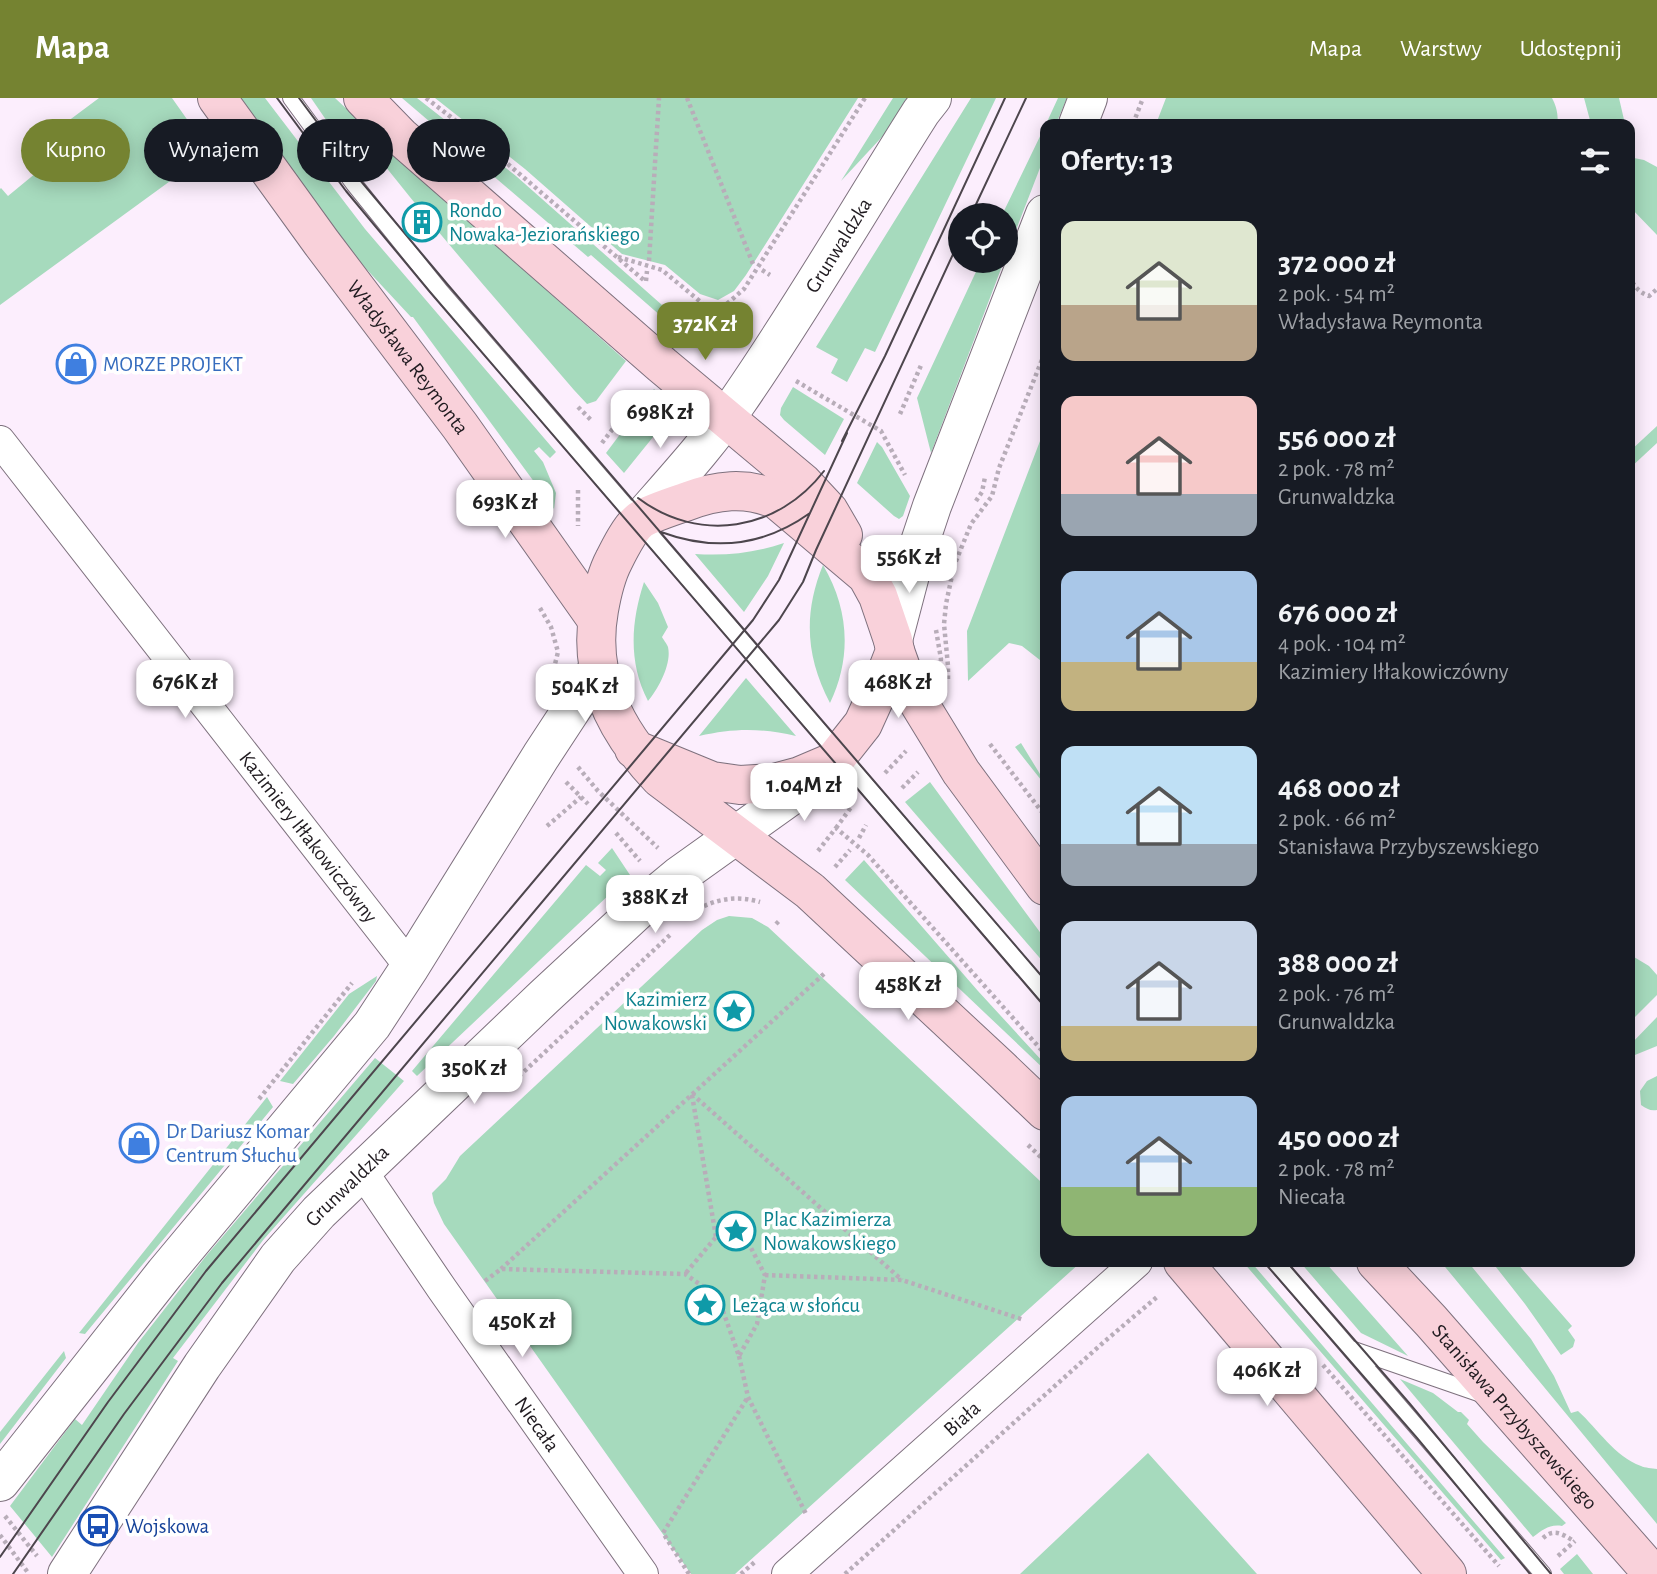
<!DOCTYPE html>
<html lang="pl">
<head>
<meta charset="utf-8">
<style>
	:root { --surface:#171b24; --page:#242831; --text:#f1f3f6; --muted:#9ea1a6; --accent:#758331 }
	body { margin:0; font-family:"Alegreya Sans",sans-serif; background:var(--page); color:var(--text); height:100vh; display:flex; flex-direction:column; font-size:26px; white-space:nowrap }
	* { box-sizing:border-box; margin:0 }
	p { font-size:23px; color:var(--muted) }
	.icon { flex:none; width:38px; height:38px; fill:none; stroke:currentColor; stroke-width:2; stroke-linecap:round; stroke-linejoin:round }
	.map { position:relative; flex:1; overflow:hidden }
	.drawer { position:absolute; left:1040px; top:21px; width:595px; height:1148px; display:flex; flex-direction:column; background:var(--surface); border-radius:14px; box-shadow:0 4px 18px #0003 }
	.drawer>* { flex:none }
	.hud { position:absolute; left:21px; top:21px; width:665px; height:63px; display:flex; gap:14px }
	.controls { position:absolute; left:948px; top:105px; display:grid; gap:14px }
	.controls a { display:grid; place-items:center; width:70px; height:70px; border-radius:50%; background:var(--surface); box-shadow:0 4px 18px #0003; font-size:35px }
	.price { position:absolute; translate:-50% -60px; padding:0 16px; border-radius:14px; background:#fff; color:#222; font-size:23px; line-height:46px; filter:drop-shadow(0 2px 4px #0008) }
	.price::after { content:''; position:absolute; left:50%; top:42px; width:21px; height:16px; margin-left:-10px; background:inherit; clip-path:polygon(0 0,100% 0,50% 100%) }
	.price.current { background:var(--accent); color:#fff }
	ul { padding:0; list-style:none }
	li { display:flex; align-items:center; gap:21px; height:175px; padding:0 21px }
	li span { display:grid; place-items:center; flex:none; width:196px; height:140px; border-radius:14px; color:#555 }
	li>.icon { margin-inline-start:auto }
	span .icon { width:84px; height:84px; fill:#fffc; stroke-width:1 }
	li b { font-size:30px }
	h2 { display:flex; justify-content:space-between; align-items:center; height:84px; padding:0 21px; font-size:30px }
	.tag { padding:0 24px; border-radius:32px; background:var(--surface); box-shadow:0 4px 18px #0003; font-size:24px; line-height:63px }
	.tag.current { background:var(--accent); color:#fff }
	header { display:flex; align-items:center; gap:42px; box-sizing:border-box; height:98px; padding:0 35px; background:var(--accent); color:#fff }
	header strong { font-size:33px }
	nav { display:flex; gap:38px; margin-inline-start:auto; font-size:24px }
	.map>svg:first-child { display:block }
	.green { fill:#a6dabd }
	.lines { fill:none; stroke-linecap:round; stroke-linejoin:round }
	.service-casing { stroke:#7e717e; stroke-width:18 }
	.minor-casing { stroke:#7e717e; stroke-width:32 }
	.tertiary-casing { stroke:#7e717e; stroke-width:40 }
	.secondary-casing { stroke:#7e717e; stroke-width:40 }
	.path { stroke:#b8adb9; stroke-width:4.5; stroke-dasharray:3.5 3.5; stroke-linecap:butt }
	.service { stroke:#fff; stroke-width:16 }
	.minor { stroke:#fff; stroke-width:30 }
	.tertiary { stroke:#fff; stroke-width:38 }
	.secondary { stroke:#f9d1da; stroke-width:38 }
	.tram { stroke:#4d464d; stroke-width:2 }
	.labels { text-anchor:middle; stroke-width:7; stroke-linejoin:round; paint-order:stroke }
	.culture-label { font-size:21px; fill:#0d838f; stroke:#fff; text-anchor:start }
	.street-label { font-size:21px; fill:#201b20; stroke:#fff }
	.shop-label { font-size:21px; fill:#366cbe; stroke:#fff; text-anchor:start }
	.transit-label { font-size:21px; fill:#164399; stroke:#fff; text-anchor:start }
</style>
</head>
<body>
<header>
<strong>Mapa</strong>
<nav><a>Mapa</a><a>Warstwy</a><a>Udostępnij</a></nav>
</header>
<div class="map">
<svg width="1657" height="1476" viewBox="0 0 1657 1476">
	<rect width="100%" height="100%" fill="#fceefd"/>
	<!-- green -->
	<path class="green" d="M 99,0 L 172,0 L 210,54 L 0,207 L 0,91 L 1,90 L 8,98 L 42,70 L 28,53 Z
		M 240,0 L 265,0 L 365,131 L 556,354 L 550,360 L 539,349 L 534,353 L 543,364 L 556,395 L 554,411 L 413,219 L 411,219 L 357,161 Z
		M 311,0 L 335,0 L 406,67 L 626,263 L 596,303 L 587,306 L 574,292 C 502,208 428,125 361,37 L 344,48 Z
		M 402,0 L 417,0 L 516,78 L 662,207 L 664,217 L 662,219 L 591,157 L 588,159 Z
		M 435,0 L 858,0 L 746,177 L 734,193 L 718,202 L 700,196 L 665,167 L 622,156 L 525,71 Z
		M 893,0 L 910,0 L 894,26 L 841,83 Z
		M 971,0 L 996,0 L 875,254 L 865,250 L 847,284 L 831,275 L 838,261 L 816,249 Z
		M 1058,0 L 1067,0 L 1056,26 L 1046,26 Z
		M 1166,0 L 1552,0 C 1556,7 1559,18 1557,26 L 1156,26 Z
		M 1584,0 L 1619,0 L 1625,26 L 1591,26 Z
		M 1045,28 L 1045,57 L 1006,158 L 1006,117 L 1002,117 Z
		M 1629,59 L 1644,62 L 1657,69 L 1657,137 L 1629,108 Z
		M 981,163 L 1004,163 L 931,355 L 917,300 Z
		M 793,289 L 844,321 L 825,357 L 784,322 L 780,317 L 781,310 Z
		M 654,291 L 672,308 L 674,313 L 624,375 L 606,355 Z
		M 1657,328 L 1657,345 L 1629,371 L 1629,354 Z
		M 1045,330 L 1045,566 L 1022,548 L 1009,545 L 968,583 L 967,533 Z
		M 877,344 L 882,349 L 910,398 L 903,418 L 899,421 L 894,418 L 857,385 Z
		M 784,445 L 768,478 L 744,514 L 695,456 C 727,458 754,455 784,445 Z
		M 823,467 C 849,511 852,559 830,605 C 806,559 803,516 823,467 Z
		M 644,484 L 658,505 L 668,529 L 662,539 C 663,541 667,546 668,549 C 672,566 658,591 648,603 C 628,564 631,524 644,484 Z
		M 746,580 L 796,638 C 761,630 734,630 699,638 Z
		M 1021,645 L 1040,676 L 1045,680 L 1045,687 L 1015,649 Z
		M 930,684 L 1045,841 L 1045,866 L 905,704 Z
		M 612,750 L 630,777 L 417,978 L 412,973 L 586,767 L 600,778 L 606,772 L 598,765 Z
		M 864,762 L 978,893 L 1045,966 L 1045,972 L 845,782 Z
		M 729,818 L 752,820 L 768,829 L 1039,1082 L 1045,1088 L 1045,1164 L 1081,1164 L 735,1476 L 691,1476 L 444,1126 L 434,1105 L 432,1095 L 446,1081 L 460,1058 L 702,832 L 717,822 Z
		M 1629,856 L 1649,868 L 1657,877 L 1657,897 L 1629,925 Z
		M 377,878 L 376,883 L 334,938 L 293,986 L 280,983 L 349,896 Z
		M 1657,919 L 1657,948 L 1630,959 L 1629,948 Z
		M 375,960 L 404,983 L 264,1141 L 173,1260 L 178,1263 L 52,1459 L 10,1408 L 75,1321 L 82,1327 L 138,1245 L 206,1158 Z
		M 1657,978 L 1657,1012 C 1650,1013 1647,1011 1641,1007 L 1640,993 L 1647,983 Z
		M 267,999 L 273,1009 L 85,1236 L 79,1235 Z
		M 1243,1164 L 1251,1164 L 1505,1460 L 1501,1462 Z
		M 1300,1164 L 1325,1164 L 1408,1258 L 1361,1235 Z
		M 1441,1164 L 1468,1164 L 1531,1241 L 1554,1278 L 1571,1315 L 1578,1313 C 1598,1331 1614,1358 1641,1368 C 1645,1370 1652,1370 1657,1371 L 1657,1426 Z
		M 1492,1164 L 1516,1164 L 1572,1228 L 1568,1232 L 1575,1242 L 1573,1249 L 1561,1257 L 1525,1206 Z
		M 64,1253 L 66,1260 L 0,1346 L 0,1334 Z
		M 1400,1281 L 1433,1295 L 1458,1314 L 1461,1314 L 1469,1322 L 1467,1326 L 1483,1344 L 1566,1425 L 1562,1428 C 1549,1426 1543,1432 1533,1439 Z
		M 1148,1355 L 1257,1476 L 1020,1476 Z
		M 1577,1456 L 1593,1476 L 1564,1476 L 1560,1471 Z"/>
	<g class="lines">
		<defs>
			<path id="service" d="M 291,0 L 354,86 L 441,194 L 1045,895
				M 1275,1164 L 1543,1476
				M 1351,1251 L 1481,1296"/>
			<g id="minor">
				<path id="s1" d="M 0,343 L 410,869"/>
				<path id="s2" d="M 362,1073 L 442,1191 L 643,1476"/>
				<path id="s3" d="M 787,1476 L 1137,1164"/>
			</g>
			<g id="tertiary">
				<path d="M 1078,26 L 1088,0"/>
				<path id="s4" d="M 639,423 C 673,384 709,345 738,303 C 803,209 860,110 921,14 L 932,0"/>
				<path d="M 893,542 L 914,462 L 932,408 L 1045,116"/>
				<path d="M 0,1384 L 165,1175 L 372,927 L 410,869 L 541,658 L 598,571"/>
				<path id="s5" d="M 67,1476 L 202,1268 L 278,1160 L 319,1114 L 544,899 L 639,811 L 680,777 L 813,682 L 824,672"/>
			</g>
			<g id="secondary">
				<path id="s6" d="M 217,0 L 321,144 L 460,328 L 597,522"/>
				<path d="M 363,0 L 400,38 L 662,267 L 802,384 L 829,413 L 843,437"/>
				<path d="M 895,553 L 906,584 L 961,674 L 1045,788"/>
				<path d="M 634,651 L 712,683 L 740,687 L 774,685 L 800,678 L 833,664 L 863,626 L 888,571 L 895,553 L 893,542 L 878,498 L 867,478 L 777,402 C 746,388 716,392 685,404 C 673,408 649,416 640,422 C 630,430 620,450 614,462 C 606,477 602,495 599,512 C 587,578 615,633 660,680 L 810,793 L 1001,971 L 1045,1013"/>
				<path d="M 1183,1164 L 1447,1476"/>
				<path id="s7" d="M 1376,1164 L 1431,1223 L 1653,1476"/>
			</g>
		</defs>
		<!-- service casing -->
		<use href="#service" class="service-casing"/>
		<!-- minor casing -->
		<use href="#minor" class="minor-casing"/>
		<!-- tertiary casing -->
		<use href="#tertiary" class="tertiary-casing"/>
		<!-- secondary casing -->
		<use href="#secondary" class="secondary-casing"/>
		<!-- path -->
		<path class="path" d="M 426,0 L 468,32 L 646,184
			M 687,0 L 753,166
			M 1133,26 L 1143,0
			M 618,159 L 662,172 L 702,205 L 725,232 L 738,241
			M 649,163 L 659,0
			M 762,172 L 770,177
			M 1629,178 C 1634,188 1638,194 1649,198 L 1657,191
			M 646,183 L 647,173
			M 683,240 L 688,234 L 714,217 L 744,191 L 865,0
			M 796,283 L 881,333 L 905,377
			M 578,309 L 592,323
			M 900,316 L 922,265
			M 602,345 L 639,296
			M 578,392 L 578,428
			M 976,403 L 982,394 L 985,379
			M 540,510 L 551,529 L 558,554 L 555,566
			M 936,532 L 941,561 L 940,568
			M 948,581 L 948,568 L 944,526 L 946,506 L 954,468 L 971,426 L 992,398 L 999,370 L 1045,254
			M 990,646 L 1045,718
			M 578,669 L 598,693 L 658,750
			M 885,675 L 906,653
			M 566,684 L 588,706
			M 902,690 L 918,674
			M 547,728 L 581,699
			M 836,730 L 852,708
			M 616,735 L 640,763
			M 859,740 L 866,727
			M 818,753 L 836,730 L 868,757 L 1045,956
			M 835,769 L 850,752
			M 704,808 C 722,800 740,798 760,804
			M 776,826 L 780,822
			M 514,983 L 671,836
			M 692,996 L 902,1182
			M 692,997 L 716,1139
			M 259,1001 L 352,885
			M 1028,1047 L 1045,1063
			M 501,1171 L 826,874
			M 765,1177 L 902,1182 L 1024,1222
			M 485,1183 L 501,1171 L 685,1176 L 718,1199 L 739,1258 L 757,1226 L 765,1177 L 750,1148 L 716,1139 L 685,1176
			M 739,1258 L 748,1299 L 807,1418
			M 1323,1267 L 1499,1468
			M 5,1418 L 37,1458
			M 0,1437 L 29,1476
			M 1543,1440 C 1553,1431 1561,1435 1572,1442
			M 1558,1458 L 1575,1443
			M 689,1476 L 663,1435 L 748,1299
			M 741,1476 L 756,1463
			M 845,1476 L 1105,1243 L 1157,1199"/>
		<!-- service -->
		<use href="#service" class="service"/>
		<!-- minor -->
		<use href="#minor" class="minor"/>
		<!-- tertiary -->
		<use href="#tertiary" class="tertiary"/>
		<!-- secondary -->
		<use href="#secondary" class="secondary"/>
		<!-- tram -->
		<path class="tram" d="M 277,0 L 346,93 L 430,194 L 1045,909
			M 299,0 L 360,82 L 448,187 L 1045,882
			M 971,117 L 1026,0
			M 842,343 L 885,258 L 1005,0
			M 638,400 C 699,446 778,433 824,373
			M 661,434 C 715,454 764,448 810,415
			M 1264,1164 L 1417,1340 L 1530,1476
			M 1287,1164 L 1410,1306 L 1551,1476
			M 0,1459 L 108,1304 L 206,1173 L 753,522 L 779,482 L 847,335
			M 13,1476 L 124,1316 L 222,1185 L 779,522 L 803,484 L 816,452 L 961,139"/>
	</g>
	<!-- icons -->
	<defs>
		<symbol id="building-ring" viewBox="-11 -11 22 22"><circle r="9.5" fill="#fff" stroke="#0f9aa8" stroke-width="1.5"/><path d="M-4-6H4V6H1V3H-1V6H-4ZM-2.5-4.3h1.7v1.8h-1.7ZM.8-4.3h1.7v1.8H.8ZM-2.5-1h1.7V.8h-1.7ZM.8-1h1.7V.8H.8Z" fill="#0f9aa8"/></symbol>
		<symbol id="shop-ring" viewBox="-11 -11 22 22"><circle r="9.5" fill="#fff" stroke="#3f7fe0" stroke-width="1.5"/><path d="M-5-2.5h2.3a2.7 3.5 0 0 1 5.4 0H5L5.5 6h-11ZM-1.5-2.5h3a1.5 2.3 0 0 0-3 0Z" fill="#3f7fe0"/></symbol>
		<symbol id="sight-ring" viewBox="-11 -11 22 22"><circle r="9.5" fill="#fff" stroke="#0f9aa8" stroke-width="1.5"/><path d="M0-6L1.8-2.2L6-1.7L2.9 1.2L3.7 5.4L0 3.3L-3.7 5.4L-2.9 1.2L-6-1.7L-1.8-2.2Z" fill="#0f9aa8"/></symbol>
		<symbol id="bus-ring" viewBox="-11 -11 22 22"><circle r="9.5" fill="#fff" stroke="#1a4fb4" stroke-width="1.5"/><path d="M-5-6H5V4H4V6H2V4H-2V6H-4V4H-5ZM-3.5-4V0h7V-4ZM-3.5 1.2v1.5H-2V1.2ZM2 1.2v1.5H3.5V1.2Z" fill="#1a4fb4"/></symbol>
	</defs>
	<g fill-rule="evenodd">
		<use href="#building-ring" x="400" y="102" width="44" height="44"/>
		<use href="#shop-ring" x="54" y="244" width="44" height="44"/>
		<use href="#sight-ring" x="712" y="891" width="44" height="44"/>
		<use href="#shop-ring" x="117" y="1023" width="44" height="44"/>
		<use href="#sight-ring" x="714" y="1111" width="44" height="44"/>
		<use href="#sight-ring" x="683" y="1185" width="44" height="44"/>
		<use href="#bus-ring" x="76" y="1406" width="44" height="44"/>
	</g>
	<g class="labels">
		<!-- culture labels -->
		<g class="culture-label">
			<text x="449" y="119">Rondo<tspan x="449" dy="24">Nowaka-Jeziorańskiego</tspan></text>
			<text x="707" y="908" text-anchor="end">Kazimierz<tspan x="707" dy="24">Nowakowski</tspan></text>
			<text x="763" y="1128">Plac Kazimierza<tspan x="763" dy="24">Nowakowskiego</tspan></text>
			<text x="732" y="1214">Leżąca w słońcu</text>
		</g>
		<!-- street labels -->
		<g class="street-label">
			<text dy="7" stroke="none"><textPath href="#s4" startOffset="341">Grunwaldzka</textPath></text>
			<text dy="7" stroke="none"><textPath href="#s6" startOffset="322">Władysława Reymonta</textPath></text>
			<text dy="7" stroke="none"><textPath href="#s1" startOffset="502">Kazimiery Iłłakowiczówny</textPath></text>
			<text dy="7" stroke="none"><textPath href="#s5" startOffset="480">Grunwaldzka</textPath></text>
			<text dy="7" stroke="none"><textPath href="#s7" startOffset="208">Stanisława Przybyszewskiego</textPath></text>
			<text dy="7" stroke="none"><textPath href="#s3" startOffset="234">Biała</textPath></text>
			<text dy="7" stroke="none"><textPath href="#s2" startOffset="308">Niecała</textPath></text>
		</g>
		<!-- shop labels -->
		<g class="shop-label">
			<text x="103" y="273">MORZE PROJEKT</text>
			<text x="166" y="1040">Dr Dariusz Komar<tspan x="166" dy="24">Centrum Słuchu</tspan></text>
		</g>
		<!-- transit labels -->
		<g class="transit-label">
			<text x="125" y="1435">Wojskowa</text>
		</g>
	</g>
</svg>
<div class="controls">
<a><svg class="icon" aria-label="locate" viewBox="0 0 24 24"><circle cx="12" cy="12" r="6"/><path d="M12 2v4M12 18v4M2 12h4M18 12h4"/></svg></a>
</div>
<b class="price current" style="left:705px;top:264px">372K zł</b>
<b class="price" style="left:660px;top:352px">698K zł</b>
<b class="price" style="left:505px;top:442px">693K zł</b>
<b class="price" style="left:909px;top:497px">556K zł</b>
<b class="price" style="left:185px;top:622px">676K zł</b>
<b class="price" style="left:898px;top:622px">468K zł</b>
<b class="price" style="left:585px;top:626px">504K zł</b>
<b class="price" style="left:804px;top:725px">1.04M zł</b>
<b class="price" style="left:655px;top:837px">388K zł</b>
<b class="price" style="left:908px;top:924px">458K zł</b>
<b class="price" style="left:474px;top:1008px">350K zł</b>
<b class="price" style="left:522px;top:1261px">450K zł</b>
<b class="price" style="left:1267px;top:1310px">406K zł</b>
<div class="hud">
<a class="tag current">Kupno</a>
<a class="tag">Wynajem</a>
<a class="tag">Filtry</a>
<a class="tag">Nowe</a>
</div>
<section class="drawer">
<h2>Oferty: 13<svg class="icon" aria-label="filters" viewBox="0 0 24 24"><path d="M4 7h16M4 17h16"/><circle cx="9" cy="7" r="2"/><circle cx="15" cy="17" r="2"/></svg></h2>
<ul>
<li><span style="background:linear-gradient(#dfe7d0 60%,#b9a48a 0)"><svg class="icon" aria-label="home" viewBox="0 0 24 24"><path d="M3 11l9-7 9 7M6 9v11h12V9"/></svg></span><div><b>372 000 zł</b><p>2 pok. · 54 m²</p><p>Władysława Reymonta</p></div></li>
<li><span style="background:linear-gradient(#f6c9c9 70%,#9aa5b1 0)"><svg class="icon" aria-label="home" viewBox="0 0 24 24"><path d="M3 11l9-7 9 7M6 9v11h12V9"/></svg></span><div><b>556 000 zł</b><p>2 pok. · 78 m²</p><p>Grunwaldzka</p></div></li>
<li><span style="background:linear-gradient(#a9c7e8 65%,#c2b280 0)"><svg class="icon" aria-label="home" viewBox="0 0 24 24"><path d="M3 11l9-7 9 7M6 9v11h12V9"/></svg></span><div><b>676 000 zł</b><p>4 pok. · 104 m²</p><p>Kazimiery Iłłakowiczówny</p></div></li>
<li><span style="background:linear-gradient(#bfe0f5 70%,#9aa5b1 0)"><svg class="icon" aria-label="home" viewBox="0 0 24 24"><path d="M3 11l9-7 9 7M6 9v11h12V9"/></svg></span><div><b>468 000 zł</b><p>2 pok. · 66 m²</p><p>Stanisława Przybyszewskiego</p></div></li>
<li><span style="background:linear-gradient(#c9d6e8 75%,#c2b280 0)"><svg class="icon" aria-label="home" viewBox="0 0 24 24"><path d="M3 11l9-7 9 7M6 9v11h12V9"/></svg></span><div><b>388 000 zł</b><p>2 pok. · 76 m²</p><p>Grunwaldzka</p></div></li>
<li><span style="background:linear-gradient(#a9c7e8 65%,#8fb573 0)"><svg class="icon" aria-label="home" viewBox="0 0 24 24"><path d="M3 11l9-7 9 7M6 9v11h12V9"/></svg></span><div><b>450 000 zł</b><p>2 pok. · 78 m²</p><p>Niecała</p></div></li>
</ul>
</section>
</div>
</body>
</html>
